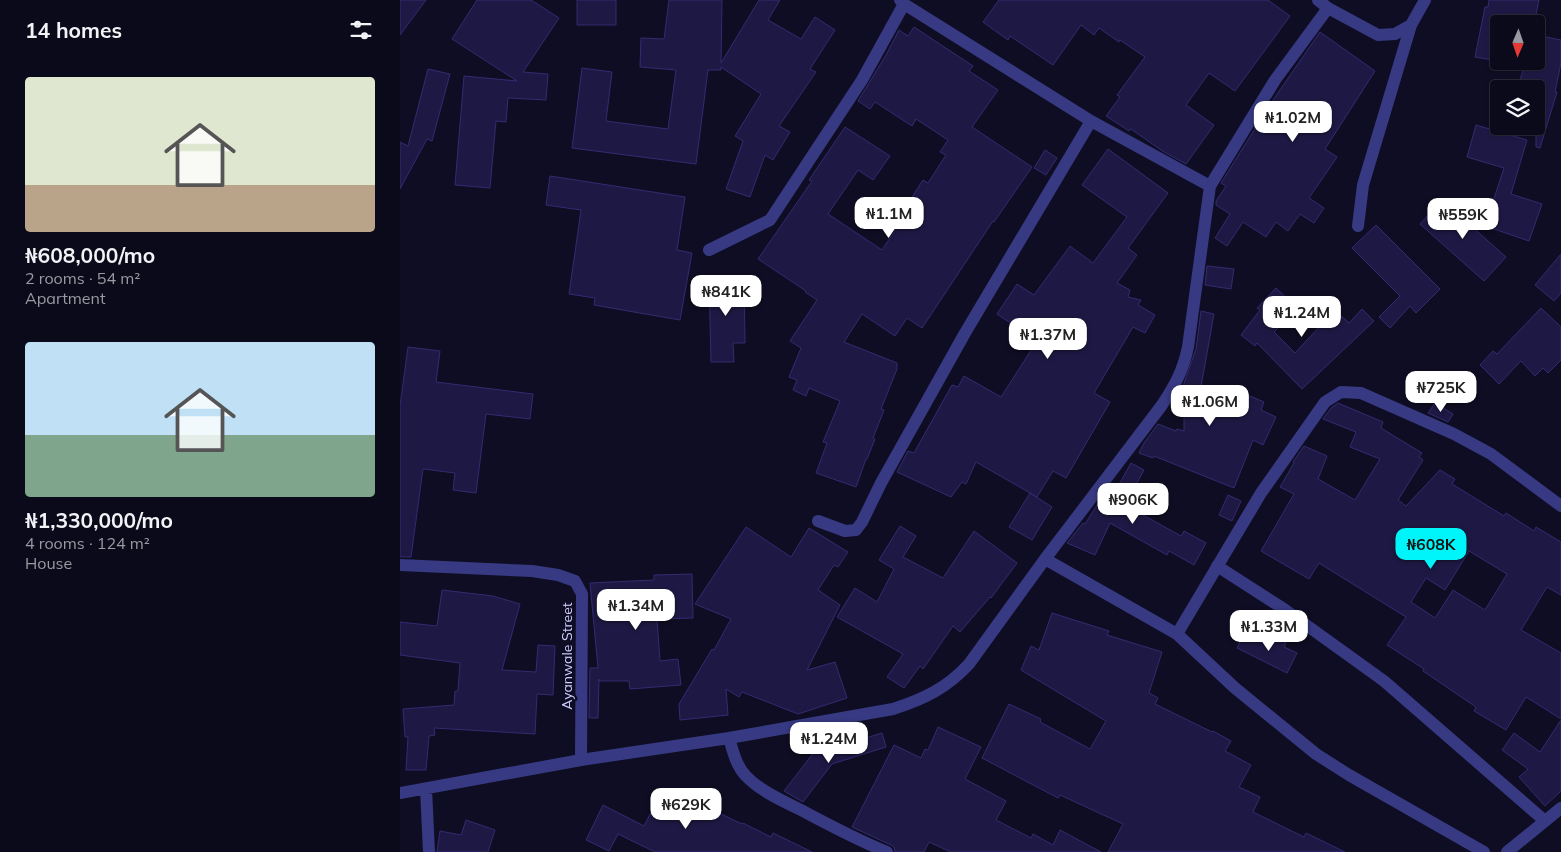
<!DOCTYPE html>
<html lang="en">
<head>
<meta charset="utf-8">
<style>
	:root { --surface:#0b0a1a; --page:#191827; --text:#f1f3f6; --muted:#9a9aa2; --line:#2b2b39; --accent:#00f5fa }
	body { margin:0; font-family:Mulish,sans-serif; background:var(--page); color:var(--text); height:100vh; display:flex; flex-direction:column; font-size:19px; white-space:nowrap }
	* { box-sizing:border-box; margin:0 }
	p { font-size:16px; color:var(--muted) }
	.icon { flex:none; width:28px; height:28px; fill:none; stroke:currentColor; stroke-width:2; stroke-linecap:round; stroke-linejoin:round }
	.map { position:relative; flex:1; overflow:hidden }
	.side { display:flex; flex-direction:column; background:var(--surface); width:400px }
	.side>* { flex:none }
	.needle { width:32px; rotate:182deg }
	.tools { position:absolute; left:1090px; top:15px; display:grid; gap:10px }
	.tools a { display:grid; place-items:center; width:55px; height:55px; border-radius:5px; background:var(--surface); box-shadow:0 1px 4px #0004,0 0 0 1px var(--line); font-size:25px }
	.price { position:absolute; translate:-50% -42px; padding:0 11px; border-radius:10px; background:#fff; color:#222; font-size:16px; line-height:32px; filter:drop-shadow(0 1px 2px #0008) }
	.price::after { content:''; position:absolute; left:50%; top:30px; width:15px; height:11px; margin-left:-8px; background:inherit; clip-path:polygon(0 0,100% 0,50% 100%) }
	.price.current { background:var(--accent); color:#111 }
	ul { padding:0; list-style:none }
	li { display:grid; align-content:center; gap:10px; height:265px; padding:0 25px }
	li span { display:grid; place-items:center; height:155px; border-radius:5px; color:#555 }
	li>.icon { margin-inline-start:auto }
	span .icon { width:90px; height:90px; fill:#fffc; stroke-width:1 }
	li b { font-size:21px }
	h2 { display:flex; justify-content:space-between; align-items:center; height:60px; padding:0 25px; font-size:21px }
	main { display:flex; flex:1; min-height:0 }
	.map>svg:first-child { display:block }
	.building { fill:#1e1944; stroke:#332b71; fill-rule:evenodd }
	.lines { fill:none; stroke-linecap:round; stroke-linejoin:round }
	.street { stroke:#373a83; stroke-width:12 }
	.labels { text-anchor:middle; stroke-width:5; stroke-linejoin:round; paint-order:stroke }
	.street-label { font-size:14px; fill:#d1cfff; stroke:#0f0d23 }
</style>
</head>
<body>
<main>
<section class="side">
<h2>14 homes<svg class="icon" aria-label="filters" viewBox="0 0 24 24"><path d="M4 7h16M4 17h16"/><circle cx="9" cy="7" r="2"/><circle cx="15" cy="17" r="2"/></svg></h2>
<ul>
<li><span style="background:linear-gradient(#dfe7d0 70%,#b9a48a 0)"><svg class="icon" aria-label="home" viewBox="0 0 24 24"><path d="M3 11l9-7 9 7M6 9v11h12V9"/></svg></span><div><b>₦608,000/mo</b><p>2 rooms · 54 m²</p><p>Apartment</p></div></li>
<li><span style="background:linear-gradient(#bfe0f5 60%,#7fa58c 0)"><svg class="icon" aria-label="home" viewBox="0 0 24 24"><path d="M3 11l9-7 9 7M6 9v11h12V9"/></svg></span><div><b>₦1,330,000/mo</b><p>4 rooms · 124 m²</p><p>House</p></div></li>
</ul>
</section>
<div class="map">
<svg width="1161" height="852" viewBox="0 0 1161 852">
	<rect width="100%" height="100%" fill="#0f0d23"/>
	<!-- building -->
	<path class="building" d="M 0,0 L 26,0 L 0,35 Z
		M 77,0 L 131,0 L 159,18 L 123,72 L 148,74 L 146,100 L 108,98 L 106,122 L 96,121 L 90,188 L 55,185 L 64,76 L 117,81 L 52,39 Z
		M 177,0 L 216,0 L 216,25 L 177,25 Z
		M 269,0 L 322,0 L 321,63 L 359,0 L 380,0 L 368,20 L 401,39 L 415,17 L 435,30 L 410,69 L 416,72 L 379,126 L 390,132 L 373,160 L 365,155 L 350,197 L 326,189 L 343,141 L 335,136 L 361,94 L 321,67 L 321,70 L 308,70 L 296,164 L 172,148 L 182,68 L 212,72 L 206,121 L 268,129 L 276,70 L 240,67 L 241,38 L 264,39 Z
		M 599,0 L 868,0 L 890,16 L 835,91 L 809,73 L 786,105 L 814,125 L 786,164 L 764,152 L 731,129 L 729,131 L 706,116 L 720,97 L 717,95 L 745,57 L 720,40 L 719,42 L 699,28 L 694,35 L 681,25 L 653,65 L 610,36 L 608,40 L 583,22 Z
		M 1089,0 L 1139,0 L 1134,24 L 1099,24 L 1099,57 L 1093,56 L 1092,60 L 1075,57 L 1085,7 L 1088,7 Z
		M 514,27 L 573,66 L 569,71 L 598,90 L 572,127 L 632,167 L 594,222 L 593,221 L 522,328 L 507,318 L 495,336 L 462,314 L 444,342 L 497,363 L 497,369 L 481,409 L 484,410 L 473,438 L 475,439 L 467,459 L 466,459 L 456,487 L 416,473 L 427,443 L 423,442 L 440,401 L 409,388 L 406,396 L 393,390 L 397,380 L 389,377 L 401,348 L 390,341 L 417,300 L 405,292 L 406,291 L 358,259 L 412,181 L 409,180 L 445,127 L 490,156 L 473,180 L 458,170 L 428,214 L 482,250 L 516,199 L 512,197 L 523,180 L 528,183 L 546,155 L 540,152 L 548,140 L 516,119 L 512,126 L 475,102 L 470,109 L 458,101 L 486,55 L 499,30 L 508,36 Z
		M 920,32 L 975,71 L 925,149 L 937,157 L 909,198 L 924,208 L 914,223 L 900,214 L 888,231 L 876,222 L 866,237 L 843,222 L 827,246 L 815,238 L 830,214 L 816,205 L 816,201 L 826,186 L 821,183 L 871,103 Z
		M 1136,35 L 1161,40 L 1161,63 L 1155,92 L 1157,92 L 1140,148 L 1136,147 L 1136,89 L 1117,89 L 1126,61 L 1136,61 Z
		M 28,69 L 50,74 L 32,141 L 27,139 L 0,189 L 0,142 L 8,146 Z
		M 1076,125 L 1127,140 L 1111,194 L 1142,204 L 1129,241 L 1085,226 L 1104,168 L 1067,157 Z
		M 708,149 L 768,193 L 728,248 L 737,255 L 717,283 L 730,290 L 728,297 L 741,300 L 738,305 L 755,315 L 745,333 L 733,327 L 694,393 L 710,402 L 666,478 L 653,471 L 637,497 L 576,462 L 566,484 L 562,482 L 551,497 L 497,472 L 508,451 L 514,453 L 552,385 L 558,387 L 564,376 L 601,397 L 637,341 L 597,314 L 617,284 L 634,295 L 670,246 L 693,263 L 727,217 L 682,185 Z
		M 645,150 L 657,158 L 646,175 L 634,168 Z
		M 150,176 L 285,197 L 277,250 L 292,253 L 280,320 L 194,305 L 195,298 L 169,294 L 181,210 L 146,205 Z
		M 1042,200 L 1106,257 L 1084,281 L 1020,224 Z
		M 976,225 L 1040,289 L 1016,313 L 1010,306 L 990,328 L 979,317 L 1000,296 L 952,248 Z
		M 1161,254 L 1161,293 L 1154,301 L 1135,285 Z
		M 807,266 L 834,269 L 831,289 L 805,285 Z
		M 344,277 L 345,343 L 333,343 L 334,362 L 311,362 L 309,278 Z
		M 876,288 L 897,308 L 874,332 L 895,353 L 935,310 L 949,323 L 962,309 L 974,321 L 902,389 L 857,343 L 855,346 L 841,335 L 860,310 L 857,308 Z
		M 1141,308 L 1161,327 L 1161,360 L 1148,373 L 1143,368 L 1135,376 L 1121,361 L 1099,384 L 1080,365 L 1093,351 L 1097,354 Z
		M 801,311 L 814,314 L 799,398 L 842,412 L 850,396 L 864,402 L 861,410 L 876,417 L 863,445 L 853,440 L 834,488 L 754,456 L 753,458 L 739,453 L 744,443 L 758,424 L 776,431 L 777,429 L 784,431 L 784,383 L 796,349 Z
		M 8,347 L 40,351 L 36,382 L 133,394 L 130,419 L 86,414 L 76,493 L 53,490 L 55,473 L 23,469 L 11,557 L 0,557 L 0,406 Z
		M 938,403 L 983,422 L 981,428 L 1022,453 L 1019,457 L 1023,460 L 998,500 L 1006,506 L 1040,470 L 1055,479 L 1052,484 L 1104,516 L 1106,513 L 1134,531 L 1136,527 L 1161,542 L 1161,595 L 1147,587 L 1121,630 L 1161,653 L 1161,719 L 1126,697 L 1106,730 L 1074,711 L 1076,707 L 1023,671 L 1024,669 L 987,645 L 1006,617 L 919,563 L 909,579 L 861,551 L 894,494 L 880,487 L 894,463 L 893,462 L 904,446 L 927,456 L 918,479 L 955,500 L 980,459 L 950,447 L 956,432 L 923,419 L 931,408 ZM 1069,551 L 1107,574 L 1085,610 L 1053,590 L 1035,618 L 1011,602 L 1026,578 L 1045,590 Z
		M 1035,403 L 1053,414 L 1048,422 L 1028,413 Z
		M 731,463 L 744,470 L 725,505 L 781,536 L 784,531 L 806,543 L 794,565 L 769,551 L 767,555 L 710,523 L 695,555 L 667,543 L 683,523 L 685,524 L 705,493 L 712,497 Z
		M 630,493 L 652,507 L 632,540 L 609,527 Z
		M 828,495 L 841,501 L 832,521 L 819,515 Z
		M 500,526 L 516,536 L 503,557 L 543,578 L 574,531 L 617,563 L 591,598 L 590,597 L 560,632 L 553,626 L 523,669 L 520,666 L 504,688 L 487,677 L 503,654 L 437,617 L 455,588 L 477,602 L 494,569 L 479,560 Z
		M 346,527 L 391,557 L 409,528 L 448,552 L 438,567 L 434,565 L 418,590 L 440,605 L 407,670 L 435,662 L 447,698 L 398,714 L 342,692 L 339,697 L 326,689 L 328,715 L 280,720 L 279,704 L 312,649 L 314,650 L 331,619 L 295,604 Z
		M 292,574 L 293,618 L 257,619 L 260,661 L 278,659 L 281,685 L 230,689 L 229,681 L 199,681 L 199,679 L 198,718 L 189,718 L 190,668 L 198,668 L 190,583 L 254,580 L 254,575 Z
		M 42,590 L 93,596 L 120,604 L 102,670 L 136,672 L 138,645 L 155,646 L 153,695 L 137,694 L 135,734 L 34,728 L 35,735 L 29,736 L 26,770 L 6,770 L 8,737 L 5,737 L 3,709 L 54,705 L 55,691 L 58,691 L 60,663 L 0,655 L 0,622 L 37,626 Z
		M 652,613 L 709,631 L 707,635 L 762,652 L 749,693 L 758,698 L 755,704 L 812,732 L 813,731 L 831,741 L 825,751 L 851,765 L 839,787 L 860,797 L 853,812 L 904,837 L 906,833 L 945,852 L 708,852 L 723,824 L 660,795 L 658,798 L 582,758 L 609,704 L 641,719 L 640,722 L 690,749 L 706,721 L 621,670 L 631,646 L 639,650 Z
		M 844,633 L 868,646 L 874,636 L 886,643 L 884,647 L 897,653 L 887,673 L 837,648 Z
		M 1161,720 L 1161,791 L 1145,806 L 1119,777 L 1128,769 L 1102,750 L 1114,733 L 1140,752 Z
		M 538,727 L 581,747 L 565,779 L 606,801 L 596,820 L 631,838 L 633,834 L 653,845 L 660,830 L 701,852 L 551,852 L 529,842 L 524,852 L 495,852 L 494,847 L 491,845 L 452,827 L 494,745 L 521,758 L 525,749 L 528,750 Z
		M 482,733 L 486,747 L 432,764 L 403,802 L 384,791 L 418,747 L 427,750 Z
		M 263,789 L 292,804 L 294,801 L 342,824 L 343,823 L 371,837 L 373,833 L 412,852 L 255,852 L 218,834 L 209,851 L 186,840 L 203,805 L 244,826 Z
		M 66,820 L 95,830 L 88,852 L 37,852 L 40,831 L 61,835 Z"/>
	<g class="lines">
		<!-- street -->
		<path class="street" d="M 500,0 L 504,4 L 691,121 L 810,186
			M 918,0 L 928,8
			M 958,226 L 963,185 L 1011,25
			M 309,250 L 370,220 L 462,80 L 504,4
			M 418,521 L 445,531 L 456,530 L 462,522 L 481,483 L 565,333 L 691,121
			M 645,559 L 777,634 L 835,688 L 916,754 L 949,775 L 1084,852
			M 0,565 L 132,571 L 158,575 L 175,581 L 182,594 L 181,760
			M 817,566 L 884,609 L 984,681 L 1145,821
			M 777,634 L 861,493 L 925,402 L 941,392 L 961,393 L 1054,434 L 1091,454 L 1161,506
			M 329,738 C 333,751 336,766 346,776 C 360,791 383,801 401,810 C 429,825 457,840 487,852
			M 26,789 L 29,852
			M 0,793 L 181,760 L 329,738 L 493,709 C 524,699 547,688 569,664 L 645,559 L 762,405 C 775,385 783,371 788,347 L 810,186 L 875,80 L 928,8 L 978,35 L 995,34 L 1011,25 L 1025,0
			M 1107,852 L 1161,808"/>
	</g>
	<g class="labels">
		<!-- street labels -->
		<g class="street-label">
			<text transform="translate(167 656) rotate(-90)" y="5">Ayanwale Street</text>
		</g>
	</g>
</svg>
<div class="tools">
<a><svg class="needle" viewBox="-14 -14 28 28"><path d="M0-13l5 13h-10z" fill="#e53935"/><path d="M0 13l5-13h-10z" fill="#9a9aa2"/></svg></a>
<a><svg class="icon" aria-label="layers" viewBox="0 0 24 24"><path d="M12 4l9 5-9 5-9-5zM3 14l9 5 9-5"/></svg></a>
</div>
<b class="price" style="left:893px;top:143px">₦1.02M</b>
<b class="price" style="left:489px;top:239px">₦1.1M</b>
<b class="price" style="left:1063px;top:240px">₦559K</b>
<b class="price" style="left:326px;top:317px">₦841K</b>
<b class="price" style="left:902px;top:338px">₦1.24M</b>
<b class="price" style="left:648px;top:360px">₦1.37M</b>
<b class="price" style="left:1041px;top:413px">₦725K</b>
<b class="price" style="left:810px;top:427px">₦1.06M</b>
<b class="price" style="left:733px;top:525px">₦906K</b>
<b class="price current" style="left:1031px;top:570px">₦608K</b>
<b class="price" style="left:236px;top:631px">₦1.34M</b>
<b class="price" style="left:869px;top:652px">₦1.33M</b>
<b class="price" style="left:429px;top:764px">₦1.24M</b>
<b class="price" style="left:286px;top:830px">₦629K</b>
</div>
</main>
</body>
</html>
